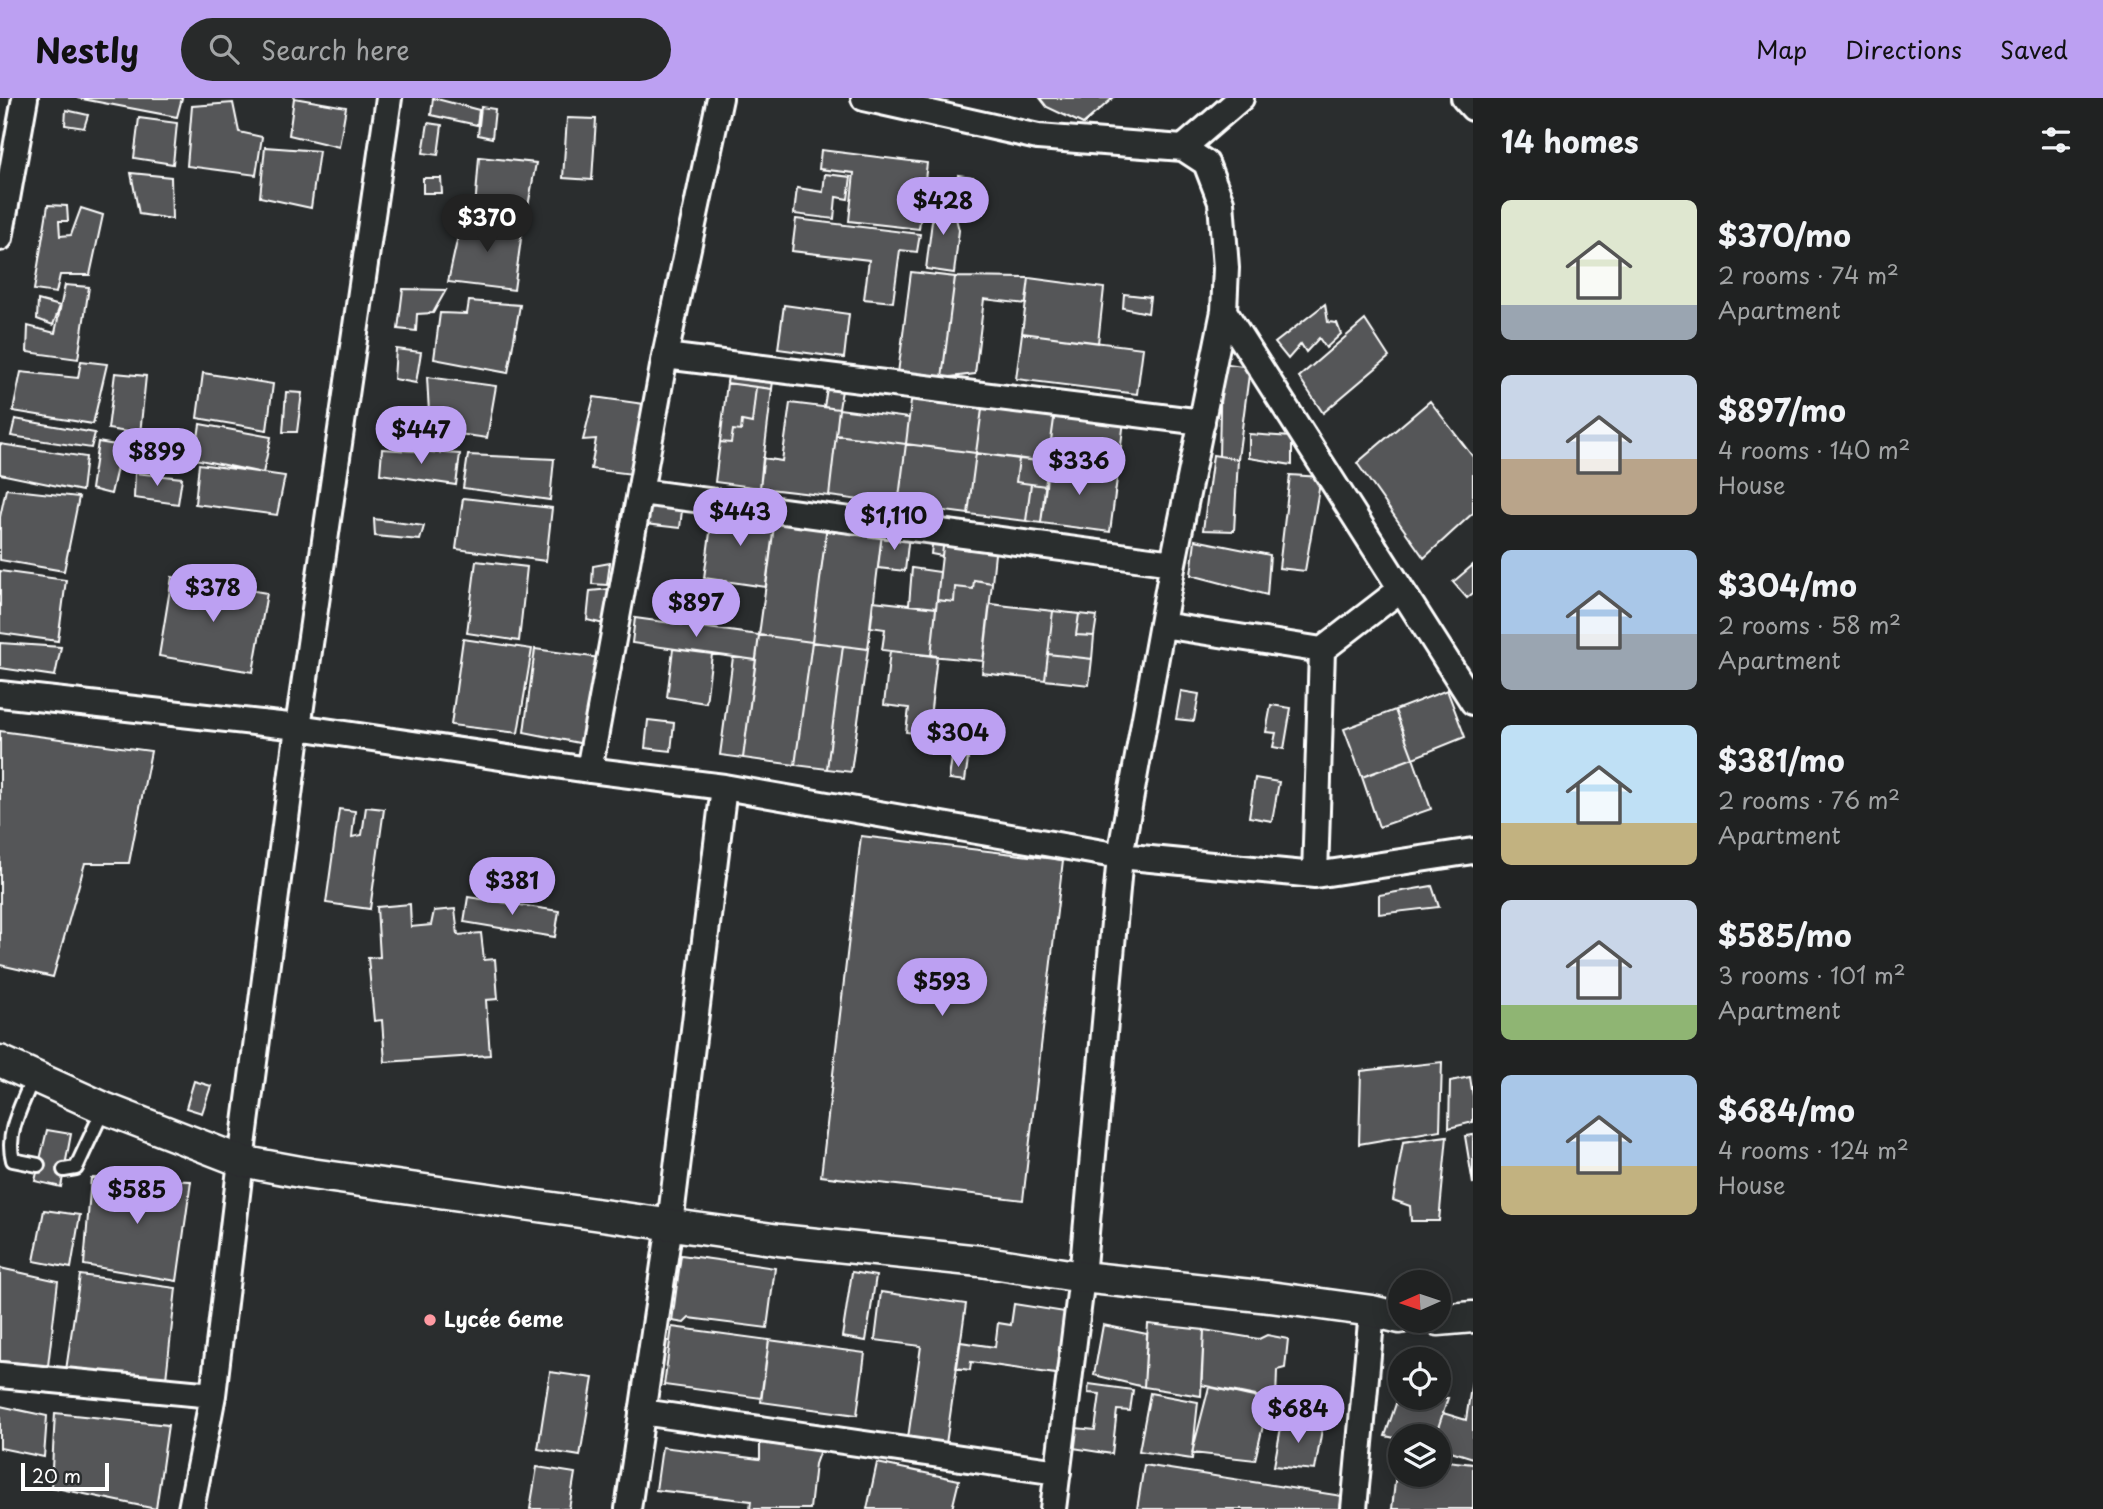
<!DOCTYPE html>
<html lang="en">
<head>
<meta charset="utf-8">
<style>
	:root { --surface:#202222; --page:#282a2a; --text:#f1f3f6; --muted:#a2a4a5; --line:#3d3f40; --accent:#bca0f2 }
	body { margin:0; font-family:"Playpen Sans",sans-serif; background:var(--page); color:var(--text); height:100vh; display:flex; flex-direction:column; font-size:26px; white-space:nowrap }
	* { box-sizing:border-box; margin:0 }
	p { font-size:23px; color:var(--muted) }
	.icon { flex:none; width:38px; height:38px; fill:none; stroke:currentColor; stroke-width:2; stroke-linecap:round; stroke-linejoin:round }
	.map { position:relative; flex:1; overflow:hidden }
	.drawer { display:flex; flex-direction:column; background:var(--surface); width:630px }
	.drawer>* { flex:none }
	.needle { width:46px; rotate:267deg }
	.buttons { position:absolute; left:1388px; top:1172px; display:grid; gap:14px }
	.buttons a { display:grid; place-items:center; width:63px; height:63px; border-radius:50%; background:var(--surface); box-shadow:0 4px 18px #0003,0 0 0 2px var(--line); font-size:35px }
	.scale { position:absolute; left:21px; bottom:18px; width:88px; box-sizing:border-box; padding-left:7px; border:4px solid #fff; border-top:0; font-size:19px; line-height:24px; white-space:nowrap; color:#fff; -webkit-text-stroke:5px #2a2d2e; paint-order:stroke }
	.price { position:absolute; translate:-50% -60px; padding:0 16px; border-radius:24px; background:var(--accent); color:#111; font-size:23px; line-height:46px; filter:drop-shadow(0 2px 4px #0008) }
	.price::after { content:''; position:absolute; left:50%; top:42px; width:21px; height:16px; margin-left:-10px; background:inherit; clip-path:polygon(0 0,100% 0,50% 100%) }
	.price.selected { background:#222; color:#fff }
	ul { padding:0; list-style:none }
	li { display:flex; align-items:center; gap:21px; height:175px; padding:0 28px }
	li span { display:grid; place-items:center; flex:none; width:196px; height:140px; border-radius:10px; color:#555 }
	li>.icon { margin-inline-start:auto }
	span .icon { width:84px; height:84px; fill:#fffc; stroke-width:1 }
	li b { font-size:30px }
	h2 { display:flex; justify-content:space-between; align-items:center; height:84px; padding:0 28px; font-size:30px }
	header { display:flex; align-items:center; gap:42px; box-sizing:border-box; height:98px; padding:0 35px; background:var(--accent); color:#111 }
	header strong { font-size:33px }
	nav { display:flex; gap:38px; margin-inline-start:auto; font-size:24px }
	.search { width:490px; height:63px; background:var(--page); display:flex; align-items:center; gap:18px; box-sizing:border-box; padding:0 24px; border-radius:38px; color:var(--muted); font-size:26px }
	main { display:flex; flex:1; min-height:0 }
	.map>svg:first-child { display:block }
	.building { fill:#555758; stroke:#fff; stroke-width:2 }
	.lines { fill:none; stroke-linecap:round; stroke-linejoin:round }
	.service-casing { stroke:#fff; stroke-width:18 }
	.minor-casing { stroke:#fff; stroke-width:30 }
	.tertiary-casing { stroke:#fff; stroke-width:35 }
	.service { stroke:#2a2d2e; stroke-width:12 }
	.minor { stroke:#2a2d2e; stroke-width:24 }
	.tertiary { stroke:#2a2d2e; stroke-width:30 }
	.poi-dot { fill:#ff9aa2; stroke:#2a2d2e; stroke-width:2.5 }
	.labels { text-anchor:middle; stroke-width:5; stroke-linejoin:round; paint-order:stroke }
	.poi-label { font-size:21px; font-weight:bold; fill:#fff; stroke:#2a2d2e; text-anchor:start }
</style>
</head>
<body>
<header>
<strong>Nestly</strong>
<div class="search"><svg class="icon" aria-label="search" viewBox="0 0 24 24"><circle cx="10" cy="10" r="6"/><path d="M15 15l6 6"/></svg>Search here</div>
<nav><a>Map</a><a>Directions</a><a>Saved</a></nav>
</header>
<main>
<div class="map">
<svg width="1473" height="1411" viewBox="0 0 1473 1411">
	<rect width="100%" height="100%" fill="#2a2d2e"/>
	<filter id="ink" filterUnits="userSpaceOnUse"><feTurbulence type="fractalNoise" baseFrequency=".0143" numOctaves="2"/><feDisplacementMap in="SourceGraphic" scale="14" xChannelSelector="R" yChannelSelector="G"/><feConvolveMatrix kernelMatrix="1 2 1 2 8 2 1 2 1" color-interpolation-filters="sRGB"/></filter>
	<g filter="url(#ink)">
		<!-- building -->
		<path class="building" d="M 77,0 L 182,0 L 177,19 Z
			M 294,0 L 346,9 L 339,49 L 289,37 Z
			M 433,0 L 479,12 L 477,27 L 431,17 Z
			M 1040,0 L 1113,0 L 1083,26 L 1047,9 Z
			M 233,5 L 239,34 L 262,39 L 256,77 L 187,68 L 192,8 Z
			M 481,9 L 495,11 L 492,40 L 478,37 Z
			M 66,12 L 88,17 L 84,30 L 65,27 Z
			M 139,20 L 177,25 L 173,66 L 134,60 Z
			M 567,20 L 596,21 L 592,82 L 563,80 Z
			M 428,25 L 442,27 L 438,57 L 423,55 Z
			M 265,49 L 319,53 L 311,110 L 260,99 Z
			M 821,52 L 927,65 L 919,131 L 849,123 L 854,75 L 819,71 Z
			M 479,59 L 536,65 L 526,119 L 475,111 Z
			M 131,75 L 171,79 L 172,121 L 139,116 Z
			M 825,76 L 851,79 L 848,101 L 836,99 L 834,121 L 794,116 L 797,90 L 823,94 Z
			M 958,77 L 973,79 L 971,95 L 956,94 Z
			M 423,80 L 441,80 L 442,95 L 423,95 Z
			M 935,99 L 951,101 L 959,132 L 954,175 L 926,171 Z
			M 48,107 L 67,108 L 68,123 L 59,123 L 60,138 L 71,137 L 81,110 L 103,117 L 90,177 L 60,177 L 56,195 L 34,192 Z
			M 462,120 L 523,126 L 514,192 L 448,184 Z
			M 796,121 L 920,136 L 917,154 L 900,152 L 893,204 L 864,201 L 869,162 L 792,153 Z
			M 911,174 L 955,179 L 942,280 L 898,275 Z
			M 955,179 L 1029,180 L 1026,206 L 984,201 L 975,276 L 942,280 Z
			M 1029,180 L 1104,190 L 1098,245 L 1022,235 Z
			M 65,187 L 89,189 L 78,261 L 27,254 L 28,228 L 55,235 Z
			M 403,191 L 446,192 L 433,215 L 417,216 L 416,233 L 398,231 Z
			M 1124,196 L 1150,199 L 1148,215 L 1123,210 Z
			M 38,202 L 60,208 L 53,227 L 37,221 Z
			M 469,203 L 520,207 L 508,275 L 434,261 L 440,215 L 467,216 Z
			M 1325,206 L 1328,224 L 1337,225 L 1341,236 L 1326,250 L 1319,240 L 1306,254 L 1301,246 L 1288,261 L 1275,245 Z
			M 784,207 L 849,216 L 844,260 L 778,251 Z
			M 1365,222 L 1389,259 L 1323,315 L 1299,279 Z
			M 1022,235 L 1143,250 L 1137,296 L 1016,281 Z
			M 396,251 L 421,254 L 416,285 L 394,281 Z
			M 81,263 L 107,266 L 93,326 L 13,313 L 21,274 L 78,280 Z
			M 1221,265 L 1250,269 L 1238,361 L 1219,358 Z
			M 729,271 L 774,276 L 772,291 L 727,285 Z
			M 115,275 L 146,278 L 140,336 L 108,331 Z
			M 203,275 L 273,286 L 267,332 L 197,320 Z
			M 427,279 L 496,288 L 487,340 L 430,332 Z
			M 828,284 L 843,286 L 839,311 L 824,309 Z
			M 727,285 L 756,289 L 752,325 L 742,323 L 741,333 L 733,332 L 731,345 L 720,344 Z
			M 756,289 L 772,291 L 760,390 L 715,384 L 720,344 L 731,345 L 733,332 L 741,333 L 742,323 L 752,325 Z
			M 286,294 L 302,295 L 297,334 L 283,334 Z
			M 912,295 L 983,304 L 976,355 L 906,346 Z
			M 594,299 L 644,306 L 632,376 L 591,371 L 596,341 L 583,342 Z
			M 1430,303 L 1473,359 L 1473,415 L 1424,460 L 1357,365 Z
			M 983,304 L 1055,314 L 1048,364 L 976,355 Z
			M 790,305 L 839,311 L 829,398 L 760,390 L 763,360 L 782,363 Z
			M 839,311 L 909,320 L 906,346 L 836,337 Z
			M 394,314 L 424,323 L 426,340 L 390,334 Z
			M 1055,314 L 1124,322 L 1118,373 L 1048,364 Z
			M 15,321 L 95,335 L 91,350 L 11,338 Z
			M 200,326 L 271,339 L 263,375 L 195,361 Z
			M 1249,336 L 1292,339 L 1292,367 L 1249,360 Z
			M 836,337 L 906,346 L 898,407 L 829,398 Z
			M 98,344 L 122,348 L 111,396 L 91,391 Z
			M 0,346 L 86,359 L 82,393 L 0,376 Z
			M 906,346 L 976,355 L 968,416 L 898,407 Z
			M 382,351 L 460,356 L 456,387 L 380,376 Z
			M 976,355 L 1019,361 L 1016,384 L 1031,386 L 1026,423 L 968,416 Z
			M 468,357 L 554,361 L 550,402 L 463,390 Z
			M 1213,357 L 1238,361 L 1234,433 L 1203,432 Z
			M 1019,361 L 1048,364 L 1046,388 L 1016,384 Z
			M 1048,364 L 1118,373 L 1110,434 L 1041,425 Z
			M 199,366 L 285,378 L 277,417 L 195,406 Z
			M 135,375 L 182,380 L 178,406 L 134,400 Z
			M 1290,377 L 1321,379 L 1305,473 L 1279,470 Z
			M 1031,386 L 1046,388 L 1041,425 L 1026,423 Z
			M 6,391 L 79,399 L 64,473 L 0,462 L 0,419 Z
			M 463,400 L 552,410 L 546,463 L 456,451 Z
			M 647,407 L 682,412 L 680,430 L 645,426 Z
			M 713,412 L 775,420 L 766,489 L 704,480 Z
			M 775,420 L 827,427 L 812,544 L 759,537 Z
			M 374,421 L 424,428 L 420,442 L 375,438 Z
			M 827,427 L 882,435 L 868,551 L 812,544 Z
			M 882,435 L 909,437 L 905,473 L 878,470 Z
			M 933,439 L 944,440 L 942,458 L 931,456 Z
			M 944,440 L 996,446 L 992,485 L 974,482 L 973,491 L 955,489 L 954,504 L 937,502 Z
			M 1195,442 L 1270,457 L 1267,497 L 1191,477 Z
			M 476,463 L 527,469 L 519,543 L 467,535 Z
			M 610,465 L 607,487 L 592,486 L 593,468 Z
			M 1473,467 L 1473,495 L 1467,500 L 1453,484 Z
			M 912,470 L 940,474 L 936,510 L 909,507 Z
			M 0,473 L 66,482 L 58,543 L 0,535 Z
			M 172,479 L 267,495 L 253,574 L 159,558 Z
			M 974,482 L 992,485 L 983,563 L 931,558 L 937,502 L 954,504 L 955,489 L 973,491 Z
			M 610,491 L 608,527 L 587,522 L 590,493 Z
			M 873,503 L 936,510 L 931,558 L 882,552 L 885,531 L 870,529 Z
			M 990,506 L 1053,513 L 1045,582 L 982,575 Z
			M 1053,513 L 1079,516 L 1076,537 L 1094,538 L 1092,561 L 1048,556 Z
			M 1079,516 L 1097,518 L 1094,538 L 1076,537 Z
			M 635,520 L 759,537 L 756,562 L 632,545 Z
			M 759,537 L 812,544 L 795,667 L 743,660 Z
			M 463,541 L 532,551 L 518,635 L 451,627 Z
			M 812,544 L 843,548 L 827,671 L 795,667 Z
			M 0,545 L 61,549 L 55,578 L 0,570 Z
			M 843,548 L 868,551 L 851,674 L 827,671 Z
			M 535,551 L 600,560 L 589,647 L 524,634 Z
			M 673,551 L 712,556 L 706,605 L 667,599 Z
			M 890,553 L 937,558 L 928,637 L 906,634 L 909,610 L 884,607 Z
			M 1048,556 L 1092,561 L 1089,587 L 1045,582 Z
			M 733,559 L 756,562 L 743,660 L 720,657 Z
			M 1447,592 L 1465,639 L 1413,660 L 1395,612 Z
			M 1181,593 L 1199,596 L 1194,623 L 1176,621 Z
			M 1271,607 L 1291,610 L 1284,651 L 1273,649 L 1276,635 L 1266,634 Z
			M 1395,612 L 1413,660 L 1362,679 L 1344,631 Z
			M 648,622 L 674,625 L 671,653 L 645,650 Z
			M 0,633 L 151,653 L 129,765 L 85,765 L 53,879 L 0,867 Z
			M 952,659 L 968,661 L 965,683 L 949,681 Z
			M 1413,660 L 1431,711 L 1379,729 L 1362,679 Z
			M 1255,680 L 1279,684 L 1272,723 L 1249,719 Z
			M 366,709 L 384,711 L 370,811 L 326,805 L 339,711 L 355,713 L 352,739 L 362,737 Z
			M 861,738 L 1063,762 L 1023,1102 L 821,1078 Z
			M 1432,788 L 1439,809 L 1379,816 L 1379,797 Z
			M 468,799 L 559,813 L 555,839 L 464,824 Z
			M 410,806 L 411,829 L 431,827 L 434,813 L 455,811 L 458,837 L 481,835 L 484,862 L 495,861 L 498,901 L 486,902 L 490,957 L 385,964 L 382,922 L 374,923 L 368,860 L 380,859 L 377,809 Z
			M 1442,964 L 1440,1032 L 1359,1046 L 1361,973 Z
			M 1470,979 L 1473,998 L 1473,1024 L 1449,1030 L 1450,983 Z
			M 194,983 L 211,988 L 202,1015 L 186,1010 Z
			M 47,1032 L 71,1036 L 61,1089 L 35,1083 Z
			M 1473,1037 L 1473,1086 L 1465,1038 Z
			M 1447,1038 L 1439,1123 L 1411,1123 L 1410,1108 L 1393,1102 L 1403,1044 Z
			M 91,1080 L 191,1083 L 177,1183 L 84,1167 Z
			M 44,1112 L 80,1117 L 71,1170 L 34,1163 Z
			M 681,1157 L 775,1170 L 767,1230 L 689,1220 L 684,1225 L 672,1223 Z
			M 0,1170 L 58,1183 L 48,1268 L 0,1263 Z
			M 852,1174 L 876,1178 L 866,1243 L 842,1239 Z
			M 80,1177 L 176,1190 L 166,1281 L 66,1272 Z
			M 881,1194 L 966,1206 L 946,1346 L 908,1340 L 921,1248 L 875,1242 Z
			M 1014,1206 L 1065,1214 L 1056,1276 L 971,1264 L 970,1272 L 956,1270 L 960,1244 L 995,1249 L 998,1225 L 1011,1227 Z
			M 1148,1226 L 1204,1232 L 1201,1298 L 1144,1289 Z
			M 1103,1227 L 1147,1236 L 1144,1289 L 1094,1277 Z
			M 672,1229 L 769,1242 L 761,1300 L 664,1287 Z
			M 1204,1232 L 1259,1241 L 1267,1237 L 1288,1241 L 1285,1270 L 1277,1272 L 1276,1302 L 1201,1287 Z
			M 769,1242 L 865,1255 L 857,1317 L 761,1304 Z
			M 550,1274 L 593,1280 L 580,1358 L 538,1351 Z
			M 1473,1276 L 1473,1360 L 1438,1349 L 1438,1339 L 1435,1339 L 1443,1315 L 1466,1322 Z
			M 1089,1286 L 1133,1292 L 1130,1313 L 1117,1312 L 1112,1356 L 1073,1350 L 1076,1330 L 1095,1332 L 1100,1296 L 1088,1295 Z
			M 1209,1289 L 1258,1300 L 1254,1311 L 1266,1315 L 1255,1362 L 1192,1355 Z
			M 1150,1295 L 1198,1304 L 1192,1361 L 1139,1353 Z
			M 1399,1297 L 1400,1300 L 1448,1300 L 1435,1339 L 1400,1339 L 1400,1341 L 1385,1338 Z
			M 0,1308 L 47,1318 L 44,1359 L 0,1350 Z
			M 55,1315 L 168,1327 L 156,1411 L 51,1389 Z
			M 1283,1318 L 1322,1331 L 1315,1372 L 1274,1368 Z
			M 760,1345 L 820,1352 L 815,1366 L 810,1411 L 750,1411 L 751,1403 L 656,1392 L 662,1349 L 760,1361 Z
			M 1398,1357 L 1400,1358 L 1400,1377 L 1438,1377 L 1438,1362 L 1473,1366 L 1473,1411 L 1392,1411 Z
			M 877,1365 L 959,1382 L 952,1411 L 867,1411 Z
			M 1144,1367 L 1342,1398 L 1340,1411 L 1137,1411 Z
			M 537,1369 L 575,1375 L 569,1411 L 530,1411 Z"/>
		<g class="lines">
			<defs>
				<path id="service" d="M 33,979 C 23,1006 5,1034 13,1062 L 38,1067
					M 64,1072 L 76,1070 L 104,1010"/>
				<path id="minor" d="M 864,0 L 1038,39 L 1183,50
					M 1241,0 L 1183,50 L 1206,65 L 1221,104 L 1226,170 L 1224,213 L 1473,604
					M 1464,0 L 1473,10
					M 0,140 L 25,0
					M 665,258 L 1202,324
					M 641,394 L 1173,465
					M 1162,527 L 1322,552
					M 0,596 L 298,629 L 389,0
					M 589,672 L 665,258 L 720,0
					M 1315,777 L 1322,552 L 1401,491
					M 0,1277 L 213,1297
					M 642,1314 L 1058,1374
					M 191,1411 L 213,1297 L 241,1063 L 298,629 L 589,672 L 724,689 L 1120,758 L 1315,777 L 1473,753
					M 628,1411 L 670,1126 L 724,689
					M 1053,1411 L 1082,1179 L 1120,758 L 1173,465 L 1224,213
					M 1354,1411 L 1372,1213"/>
				<path id="tertiary" d="M 0,963 L 104,1010 L 241,1063 L 311,1076 L 779,1142 L 980,1163 L 1082,1179 L 1270,1199 L 1372,1213 L 1400,1220
					M 1438,1222 L 1473,1219"/>
			</defs>
			<!-- service casing -->
			<use href="#service" class="service-casing"/>
			<!-- minor casing -->
			<use href="#minor" class="minor-casing"/>
			<!-- tertiary casing -->
			<use href="#tertiary" class="tertiary-casing"/>
			<!-- service -->
			<use href="#service" class="service"/>
			<!-- minor -->
			<use href="#minor" class="minor"/>
			<!-- tertiary -->
			<use href="#tertiary" class="tertiary"/>
		</g>
	</g>
	<!-- markers -->
	<circle class="poi-dot" cx="430" cy="1222" r="7"/>
	<g class="labels">
		<!-- poi labels -->
		<g class="poi-label">
			<text x="444" y="1229">Lycée 6eme</text>
		</g>
	</g>
</svg>
<div class="buttons">
<a><svg class="needle" viewBox="-14 -14 28 28"><path d="M0-13l5 13h-10z" fill="#e53935"/><path d="M0 13l5-13h-10z" fill="#a2a4a5"/></svg></a>
<a><svg class="icon" aria-label="locate" viewBox="0 0 24 24"><circle cx="12" cy="12" r="6"/><path d="M12 2v4M12 18v4M2 12h4M18 12h4"/></svg></a>
<a><svg class="icon" aria-label="layers" viewBox="0 0 24 24"><path d="M12 4l9 5-9 5-9-5zM3 14l9 5 9-5"/></svg></a>
</div>
<div class="scale">20 m</div>
<b class="price" style="left:943px;top:139px">$428</b>
<b class="price selected" style="left:487px;top:156px">$370</b>
<b class="price" style="left:421px;top:368px">$447</b>
<b class="price" style="left:157px;top:390px">$899</b>
<b class="price" style="left:1079px;top:399px">$336</b>
<b class="price" style="left:740px;top:450px">$443</b>
<b class="price" style="left:894px;top:454px">$1,110</b>
<b class="price" style="left:213px;top:526px">$378</b>
<b class="price" style="left:696px;top:541px">$897</b>
<b class="price" style="left:958px;top:671px">$304</b>
<b class="price" style="left:512px;top:819px">$381</b>
<b class="price" style="left:942px;top:920px">$593</b>
<b class="price" style="left:137px;top:1128px">$585</b>
<b class="price" style="left:1298px;top:1347px">$684</b>
</div>
<section class="drawer">
<h2>14 homes<svg class="icon" aria-label="filters" viewBox="0 0 24 24"><path d="M4 7h16M4 17h16"/><circle cx="9" cy="7" r="2"/><circle cx="15" cy="17" r="2"/></svg></h2>
<ul>
<li><span style="background:linear-gradient(#dfe7d0 75%,#9aa5b1 0)"><svg class="icon" aria-label="home" viewBox="0 0 24 24"><path d="M3 11l9-7 9 7M6 9v11h12V9"/></svg></span><div><b>$370/mo</b><p>2 rooms · 74 m²</p><p>Apartment</p></div></li>
<li><span style="background:linear-gradient(#c9d6e8 60%,#b9a48a 0)"><svg class="icon" aria-label="home" viewBox="0 0 24 24"><path d="M3 11l9-7 9 7M6 9v11h12V9"/></svg></span><div><b>$897/mo</b><p>4 rooms · 140 m²</p><p>House</p></div></li>
<li><span style="background:linear-gradient(#a9c7e8 60%,#9aa5b1 0)"><svg class="icon" aria-label="home" viewBox="0 0 24 24"><path d="M3 11l9-7 9 7M6 9v11h12V9"/></svg></span><div><b>$304/mo</b><p>2 rooms · 58 m²</p><p>Apartment</p></div></li>
<li><span style="background:linear-gradient(#bfe0f5 70%,#c2b280 0)"><svg class="icon" aria-label="home" viewBox="0 0 24 24"><path d="M3 11l9-7 9 7M6 9v11h12V9"/></svg></span><div><b>$381/mo</b><p>2 rooms · 76 m²</p><p>Apartment</p></div></li>
<li><span style="background:linear-gradient(#c9d6e8 75%,#8fb573 0)"><svg class="icon" aria-label="home" viewBox="0 0 24 24"><path d="M3 11l9-7 9 7M6 9v11h12V9"/></svg></span><div><b>$585/mo</b><p>3 rooms · 101 m²</p><p>Apartment</p></div></li>
<li><span style="background:linear-gradient(#a9c7e8 65%,#c2b280 0)"><svg class="icon" aria-label="home" viewBox="0 0 24 24"><path d="M3 11l9-7 9 7M6 9v11h12V9"/></svg></span><div><b>$684/mo</b><p>4 rooms · 124 m²</p><p>House</p></div></li>
</ul>
</section>
</main>
</body>
</html>
